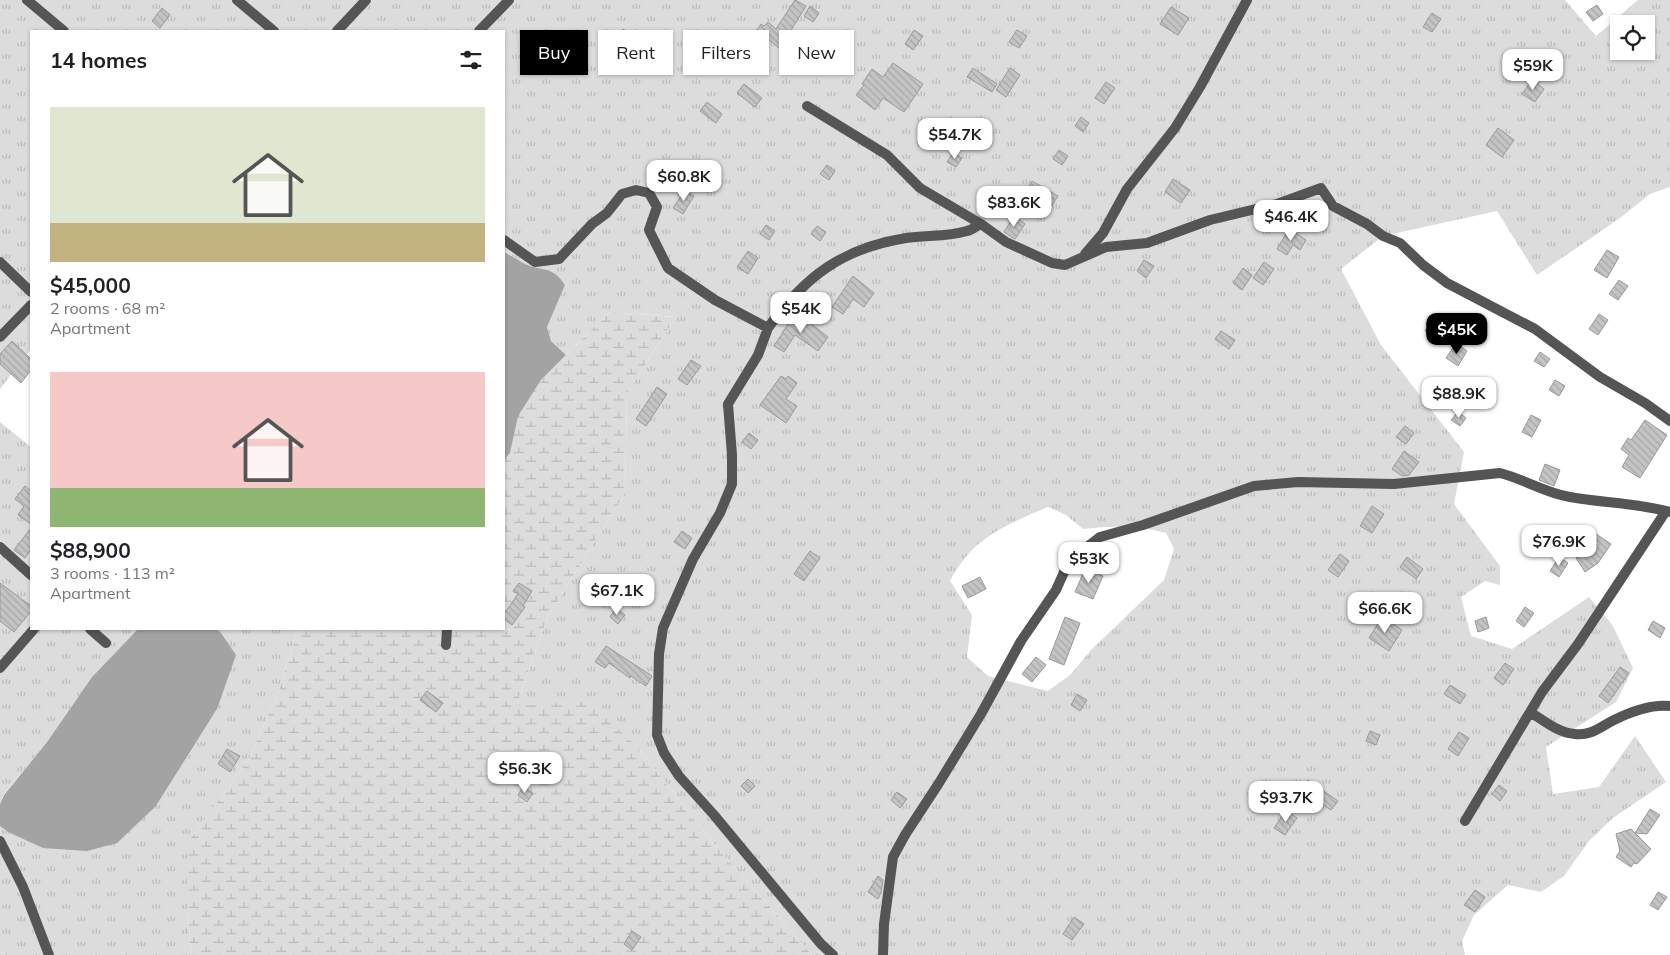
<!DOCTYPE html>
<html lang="en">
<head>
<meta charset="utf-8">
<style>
	:root { --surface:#fff; --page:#f6f6f6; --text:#202124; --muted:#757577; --accent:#000 }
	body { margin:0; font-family:Mulish,sans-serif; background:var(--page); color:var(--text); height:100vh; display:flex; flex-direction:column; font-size:19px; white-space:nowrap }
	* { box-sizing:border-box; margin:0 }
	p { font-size:16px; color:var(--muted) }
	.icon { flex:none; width:28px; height:28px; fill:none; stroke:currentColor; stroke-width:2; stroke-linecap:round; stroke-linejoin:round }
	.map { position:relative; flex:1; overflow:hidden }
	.details { position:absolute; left:30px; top:30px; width:475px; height:600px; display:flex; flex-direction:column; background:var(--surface); border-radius:0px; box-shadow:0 1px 4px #0004 }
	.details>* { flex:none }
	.banner { position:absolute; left:520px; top:30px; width:475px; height:45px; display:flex; gap:10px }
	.fabs { position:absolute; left:1610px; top:15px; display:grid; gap:10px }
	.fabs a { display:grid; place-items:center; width:45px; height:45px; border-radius:0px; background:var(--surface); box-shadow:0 1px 4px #0004; font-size:25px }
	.price { position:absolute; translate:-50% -42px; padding:0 11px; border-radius:10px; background:#fff; color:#222; font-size:16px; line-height:32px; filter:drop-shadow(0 1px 2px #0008) }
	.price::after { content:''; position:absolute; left:50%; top:30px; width:15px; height:11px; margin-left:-8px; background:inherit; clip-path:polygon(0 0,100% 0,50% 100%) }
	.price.selected { background:var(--accent); color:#fff }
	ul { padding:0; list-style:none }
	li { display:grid; align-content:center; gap:10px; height:265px; padding:0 20px }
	li span { display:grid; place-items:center; height:155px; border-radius:0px; color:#555 }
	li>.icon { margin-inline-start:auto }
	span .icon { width:90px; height:90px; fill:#fffc; stroke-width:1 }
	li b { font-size:21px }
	h2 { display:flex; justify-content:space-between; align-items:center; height:60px; padding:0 20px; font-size:21px }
	.pill { padding:0 18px; border-radius:0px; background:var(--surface); box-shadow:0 1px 4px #0004; font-size:18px; line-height:45px }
	.pill.selected { background:var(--accent); color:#fff }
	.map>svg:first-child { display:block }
	.grass { fill:url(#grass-tufts); fill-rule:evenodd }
	.wetland { fill:url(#wetland-marsh) }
	.water { fill:#a3a3a3 }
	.building { fill:url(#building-back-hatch); stroke:#999 }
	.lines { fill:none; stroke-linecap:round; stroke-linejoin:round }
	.minor { stroke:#555; stroke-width:10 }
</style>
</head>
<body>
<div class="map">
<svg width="1670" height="955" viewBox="0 0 1670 955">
	<defs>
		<pattern id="grass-tufts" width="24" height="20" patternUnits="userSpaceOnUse" patternTransform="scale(1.25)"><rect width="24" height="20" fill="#dcdcdc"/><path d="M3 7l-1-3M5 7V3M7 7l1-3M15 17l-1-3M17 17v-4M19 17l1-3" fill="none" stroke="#bbb"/></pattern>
		<pattern id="wetland-marsh" width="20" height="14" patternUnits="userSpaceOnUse" patternTransform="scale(1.25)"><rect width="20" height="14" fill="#dcdcdc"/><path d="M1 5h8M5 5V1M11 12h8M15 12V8" fill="none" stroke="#bbb"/></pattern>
		<pattern id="building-back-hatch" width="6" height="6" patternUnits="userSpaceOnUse" patternTransform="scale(1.25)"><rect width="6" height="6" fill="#c4c4c4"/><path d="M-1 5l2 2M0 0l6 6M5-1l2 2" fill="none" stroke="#a7a7a7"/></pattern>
	</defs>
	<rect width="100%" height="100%" fill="#fff"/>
	<!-- grass -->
	<path class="grass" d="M 0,0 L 1565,0 L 1596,36 L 1638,0 L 1670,0 L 1670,187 L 1650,194 L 1620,218 L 1537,275 L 1497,211 L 1383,236 L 1341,269 L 1381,345 L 1464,452 L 1454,504 L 1500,566 L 1500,585 L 1485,581 L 1461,597 L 1471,636 L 1512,649 L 1589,597 L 1613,626 L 1633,668 L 1616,702 L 1546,747 L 1553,794 L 1599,787 L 1635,736 L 1666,782 L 1613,818 L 1589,841 L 1564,876 L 1541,892 L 1508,885 L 1474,915 L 1462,941 L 1465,955 L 812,955 L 707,836 L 640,750 L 516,706 L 547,618 L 625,493 L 627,393 L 676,317 L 609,312 L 566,355 L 551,341 L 547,327 L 565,285 C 552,265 544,272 525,264 C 518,260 511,256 504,252 L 504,31 L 31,31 L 31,349 L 0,389 ZM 1619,24 L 1646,24 L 1646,51 L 1619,51 ZM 1048,507 L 1066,515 L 1083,529 C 1114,526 1136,525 1166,533 L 1174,549 L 1164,580 L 1091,650 L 1070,675 L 1048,691 L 988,676 L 967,657 L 972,615 L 950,581 C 954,573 959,565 965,558 C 983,534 1021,518 1048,507 Z
		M 0,422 L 31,447 L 31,629 L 138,629 L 92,677 L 47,742 L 4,794 L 0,804 Z
		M 216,629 L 298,629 L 278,693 L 249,759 L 188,842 L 188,914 L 191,955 L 0,955 L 0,826 L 8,832 L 156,806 L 217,709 L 221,633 Z"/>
	<!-- wetland -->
	<path class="wetland" d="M 609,312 L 676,317 L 627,393 L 625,493 L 547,618 L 516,706 L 589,701 L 640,750 L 707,836 L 812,955 L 191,955 L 188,914 L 188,842 L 249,759 L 278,693 L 298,629 L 504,629 L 504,460 L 510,453 L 517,416 L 541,380 Z"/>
	<!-- water -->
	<path class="water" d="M 504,252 C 511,256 518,260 525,264 C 544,272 552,265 565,285 L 547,327 L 551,341 L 566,355 L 541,380 L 518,416 L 510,453 L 504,460 Z
		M 138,629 L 216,629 L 221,633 L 236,655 L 217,709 L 156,806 L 117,843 L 87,851 L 43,848 L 8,832 L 0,826 L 0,804 L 4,795 L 47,742 L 92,677 Z"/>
	<!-- building -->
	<path class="building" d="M 795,0 L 806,6 L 785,40 L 797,47 L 790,57 L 757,30 L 761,24 L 764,26 L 768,22 L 776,29 Z
		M 1597,5 L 1603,14 L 1593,21 L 1586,12 Z
		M 810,6 L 819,13 L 813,22 L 804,16 Z
		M 1171,7 L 1189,18 L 1178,35 L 1160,24 Z
		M 162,8 L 170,15 L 160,28 L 152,21 Z
		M 1432,13 L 1441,19 L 1432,32 L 1423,27 Z
		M 623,29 L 634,36 L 626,48 L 616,40 Z
		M 914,30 L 923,36 L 913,50 L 905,44 Z
		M 1017,30 L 1027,36 L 1019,48 L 1009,42 Z
		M 663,45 L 673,51 L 661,70 L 650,63 Z
		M 893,63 L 923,84 L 904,112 L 883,98 L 875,110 L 856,95 L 864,85 L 862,84 L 872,69 L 883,77 Z
		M 973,68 L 997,84 L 992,92 L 967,77 Z
		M 1010,68 L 1020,75 L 1006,97 L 996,90 Z
		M 1532,80 L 1544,89 L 1535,102 L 1522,94 Z
		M 1106,82 L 1115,88 L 1104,104 L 1095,98 Z
		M 744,84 L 762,98 L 755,107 L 737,93 Z
		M 707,102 L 722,114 L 716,123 L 700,111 Z
		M 1081,117 L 1089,123 L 1083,132 L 1075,126 Z
		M 1498,128 L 1514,140 L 1502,157 L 1486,145 Z
		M 1059,150 L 1068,156 L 1062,165 L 1053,159 Z
		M 953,153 L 962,158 L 956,167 L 947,162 Z
		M 827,165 L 835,171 L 829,180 L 820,174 Z
		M 1173,179 L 1190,190 L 1181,203 L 1165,192 Z
		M 1032,181 L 1058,196 L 1048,211 L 1023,196 Z
		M 685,190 L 694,196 L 683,214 L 673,208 Z
		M 1014,216 L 1025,224 L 1015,239 L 1004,232 Z
		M 766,225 L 775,231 L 769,240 L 760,234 Z
		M 817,226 L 826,232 L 820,241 L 811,234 Z
		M 1289,229 L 1306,240 L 1300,250 L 1293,245 L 1287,255 L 1277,249 Z
		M 1607,250 L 1619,257 L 1607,278 L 1594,270 Z
		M 748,251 L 758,258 L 748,274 L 737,267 Z
		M 1144,260 L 1154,266 L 1146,278 L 1137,271 Z
		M 1264,262 L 1274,269 L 1263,285 L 1253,278 Z
		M 1243,268 L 1252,275 L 1242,290 L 1233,283 Z
		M 853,276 L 874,293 L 864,307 L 853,299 L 843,314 L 832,307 Z
		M 1619,280 L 1628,286 L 1618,300 L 1609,294 Z
		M 796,312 L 828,337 L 818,351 L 795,335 L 784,352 L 774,346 Z
		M 1599,314 L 1608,320 L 1598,335 L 1589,329 Z
		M 1435,324 L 1441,334 L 1431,340 L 1425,330 Z
		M 1221,331 L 1235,340 L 1229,349 L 1215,339 Z
		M 12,341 L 31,359 L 31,370 L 21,383 L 0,364 L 0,354 Z
		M 1456,343 L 1467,351 L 1458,366 L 1446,358 Z
		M 1540,352 L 1550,359 L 1544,367 L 1534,361 Z
		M 691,360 L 701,366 L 687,385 L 678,379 Z
		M 781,376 L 786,379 L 788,376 L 797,383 L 786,399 L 797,406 L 786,423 L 760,405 Z
		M 1555,380 L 1565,386 L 1559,396 L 1549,390 Z
		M 657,387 L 667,394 L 646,426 L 636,419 Z
		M 1458,412 L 1466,418 L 1460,426 L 1451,420 Z
		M 1531,415 L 1541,420 L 1532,437 L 1522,432 Z
		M 1645,420 L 1667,435 L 1640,478 L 1622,467 L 1629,455 L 1621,449 L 1628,438 L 1631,440 Z
		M 1405,426 L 1414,433 L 1406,444 L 1396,437 Z
		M 749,433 L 758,440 L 751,449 L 742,442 Z
		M 1404,451 L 1419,462 L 1409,475 L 1402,476 L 1392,469 Z
		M 1545,464 L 1560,470 L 1554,486 L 1539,480 Z
		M 25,486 L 31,491 L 31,524 L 18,515 L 24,506 L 15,499 Z
		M 1372,506 L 1384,514 L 1372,533 L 1360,526 Z
		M 31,528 L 31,549 L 25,558 L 14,550 Z
		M 682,531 L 692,538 L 685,549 L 674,542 Z
		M 1593,532 L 1611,544 L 1598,563 L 1585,572 L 1576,558 Z
		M 810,551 L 820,558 L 804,581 L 794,574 Z
		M 1340,554 L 1349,561 L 1338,577 L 1328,570 Z
		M 1407,557 L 1423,569 L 1416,579 L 1400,567 Z
		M 1559,557 L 1568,563 L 1559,577 L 1550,571 Z
		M 1085,569 L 1103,576 L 1093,599 L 1075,592 Z
		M 980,577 L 986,589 L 968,598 L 962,586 Z
		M 0,583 L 31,606 L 31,611 L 14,632 L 0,621 Z
		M 519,583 L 532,591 L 523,606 L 525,607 L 512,625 L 504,619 L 504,614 L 518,594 L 513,591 Z
		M 1525,607 L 1534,613 L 1524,627 L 1516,621 Z
		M 616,608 L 625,615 L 618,624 L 610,617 Z
		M 1065,617 L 1080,623 L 1064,665 L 1049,659 Z
		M 1382,617 L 1402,630 L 1389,651 L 1369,638 Z
		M 1486,617 L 1489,628 L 1478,632 L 1475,621 Z
		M 1653,621 L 1665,628 L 1660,638 L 1648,630 Z
		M 606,646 L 652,676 L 646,686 L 631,676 L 630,678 L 609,663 L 605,668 L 595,662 Z
		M 1036,657 L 1046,665 L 1032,682 L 1022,674 Z
		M 1505,663 L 1514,669 L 1503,685 L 1494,678 Z
		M 1620,667 L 1629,673 L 1608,703 L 1599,696 Z
		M 1450,685 L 1466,695 L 1460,704 L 1444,694 Z
		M 427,691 L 443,703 L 436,712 L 420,700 Z
		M 1077,694 L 1087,700 L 1080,711 L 1071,705 Z
		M 1370,731 L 1380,735 L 1376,745 L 1366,741 Z
		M 1459,732 L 1469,738 L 1458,756 L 1448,749 Z
		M 227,749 L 240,756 L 230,772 L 218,764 Z
		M 748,779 L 755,786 L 748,793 L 741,786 Z
		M 1308,780 L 1338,801 L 1331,810 L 1301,790 Z
		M 1499,785 L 1507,791 L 1500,801 L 1492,794 Z
		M 523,787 L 533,793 L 527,802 L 518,795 Z
		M 897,792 L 907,799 L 900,808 L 891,800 Z
		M 1650,809 L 1660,815 L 1647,834 L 1635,833 Z
		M 1286,810 L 1297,818 L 1285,835 L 1274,828 Z
		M 1631,829 L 1651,849 L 1637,864 L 1634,863 L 1631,867 L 1616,857 L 1620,851 L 1616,834 Z
		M 878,876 L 883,880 L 881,893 L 878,899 L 868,892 Z
		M 1475,890 L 1485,897 L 1475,912 L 1464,905 Z
		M 1658,892 L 1667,897 L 1658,910 L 1650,905 Z
		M 1074,917 L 1084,924 L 1072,940 L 1063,934 Z
		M 632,931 L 641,937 L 632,950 L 624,944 Z"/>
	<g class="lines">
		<!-- minor -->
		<path class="minor" d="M 27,0 L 64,31
			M 237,0 L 274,31
			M 337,31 L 366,0
			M 479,31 L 509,0
			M 807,106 L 887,155 L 920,188 L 981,224 L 1006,242 L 1052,263 L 1065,265 L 1106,247 L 1147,243 L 1210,220 L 1277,204 L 1321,188 L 1333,206 L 1367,224 L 1383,236 L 1400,243 L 1423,265 L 1447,283 L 1535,329 L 1600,377 L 1645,403 L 1670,421
			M 504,240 L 535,262 L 559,259 L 592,224 L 607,213 L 622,194 L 636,190 L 649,193 L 657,207 L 649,230 L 668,268 L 715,300 L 768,328 L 758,355 L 728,404 L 732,455 L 732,484 L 720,513 L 693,559 L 663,628 L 659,654 L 657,735 L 664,753 L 679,776 L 714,815 L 821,944 L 833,955
			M 1085,254 L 1103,233 L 1127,189 L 1175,128 L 1200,87 L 1247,0
			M 0,262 L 31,292
			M 768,328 C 805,276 843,248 906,238 C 925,235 948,237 967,231 C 972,230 976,226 981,224
			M 0,337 L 31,305
			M 0,547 L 31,575
			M 90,629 L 106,643
			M 446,645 L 447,629
			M 0,668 L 34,629
			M 1530,712 C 1543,720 1558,733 1575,734 C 1591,736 1600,727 1614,720 C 1630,712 1651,704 1670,706
			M 1465,821 L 1542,692 L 1578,644 L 1666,511
			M 0,841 L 23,887 L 49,955
			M 883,955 L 884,924 L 893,857 L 905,835 L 939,783 L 981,714 L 1021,641 L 1056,590 L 1069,561 L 1100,537 L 1143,525 L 1254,486 L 1298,482 L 1394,484 L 1500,473 C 1524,479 1545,493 1570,497 C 1603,503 1637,503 1670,512"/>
	</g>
</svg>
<div class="fabs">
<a><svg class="icon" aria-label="locate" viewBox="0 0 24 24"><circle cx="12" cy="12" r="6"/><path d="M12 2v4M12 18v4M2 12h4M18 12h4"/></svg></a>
</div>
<b class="price" style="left:1533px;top:91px">$59K</b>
<b class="price" style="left:955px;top:160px">$54.7K</b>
<b class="price" style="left:684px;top:202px">$60.8K</b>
<b class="price" style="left:1014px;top:228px">$83.6K</b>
<b class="price" style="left:1291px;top:242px">$46.4K</b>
<b class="price" style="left:801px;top:334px">$54K</b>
<b class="price selected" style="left:1457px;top:355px">$45K</b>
<b class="price" style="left:1459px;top:419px">$88.9K</b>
<b class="price" style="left:1559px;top:567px">$76.9K</b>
<b class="price" style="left:1089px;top:584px">$53K</b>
<b class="price" style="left:617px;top:616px">$67.1K</b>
<b class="price" style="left:1385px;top:634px">$66.6K</b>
<b class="price" style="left:525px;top:794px">$56.3K</b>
<b class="price" style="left:1286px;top:823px">$93.7K</b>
<div class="banner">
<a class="pill selected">Buy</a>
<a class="pill">Rent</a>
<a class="pill">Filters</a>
<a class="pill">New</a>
</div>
<section class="details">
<h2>14 homes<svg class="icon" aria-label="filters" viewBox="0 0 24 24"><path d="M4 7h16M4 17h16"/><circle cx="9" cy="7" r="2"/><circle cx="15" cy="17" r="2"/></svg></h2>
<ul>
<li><span style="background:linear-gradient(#dfe7d0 75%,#c2b280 0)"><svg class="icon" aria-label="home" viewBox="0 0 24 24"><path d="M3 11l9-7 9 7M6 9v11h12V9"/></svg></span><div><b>$45,000</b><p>2 rooms · 68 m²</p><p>Apartment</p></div></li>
<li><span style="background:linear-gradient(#f6c9c9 75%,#8fb573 0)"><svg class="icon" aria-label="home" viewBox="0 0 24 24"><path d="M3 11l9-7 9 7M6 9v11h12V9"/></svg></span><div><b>$88,900</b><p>3 rooms · 113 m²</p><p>Apartment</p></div></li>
</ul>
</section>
</div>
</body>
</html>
